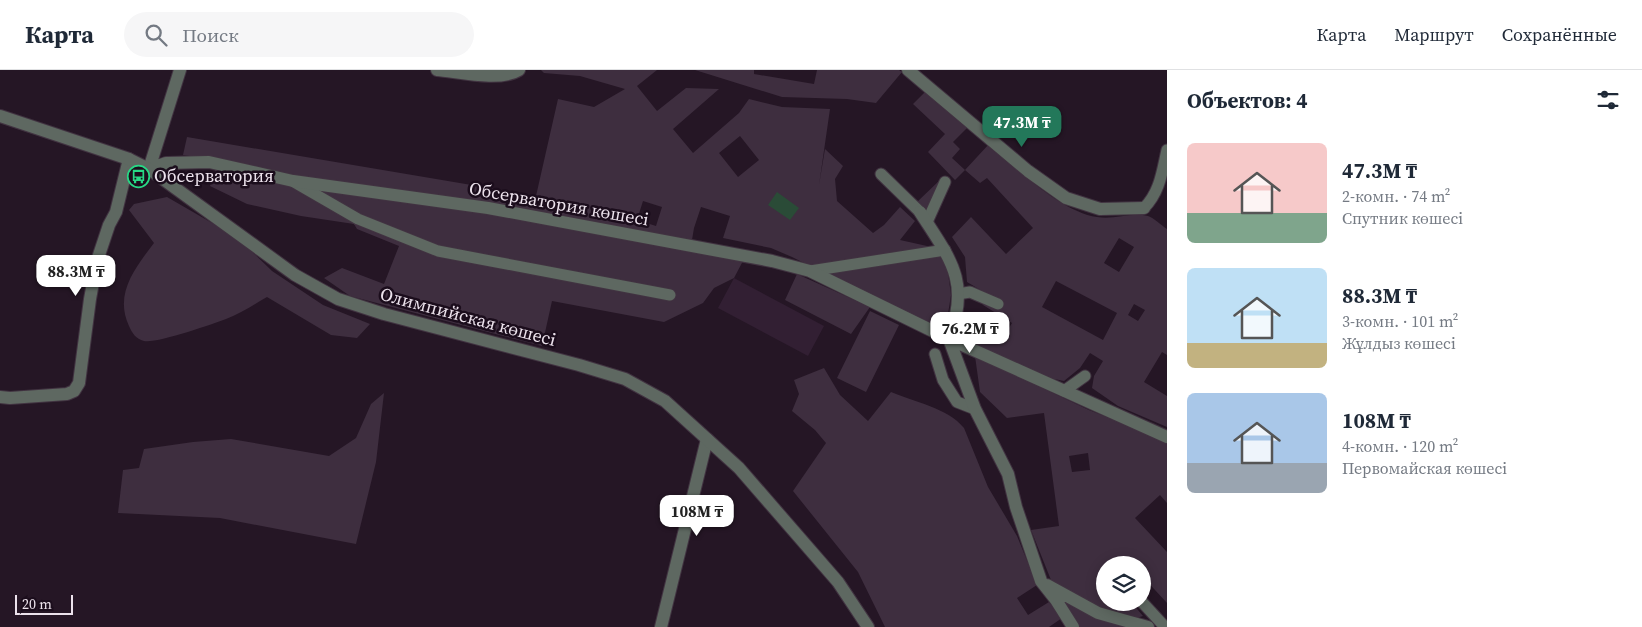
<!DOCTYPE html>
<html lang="ru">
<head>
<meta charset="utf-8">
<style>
	:root { --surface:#fff; --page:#f6f6f7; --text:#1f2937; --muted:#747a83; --line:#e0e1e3; --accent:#23785a }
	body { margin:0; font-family:"Source Serif 4",serif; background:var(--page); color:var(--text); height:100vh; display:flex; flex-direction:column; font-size:19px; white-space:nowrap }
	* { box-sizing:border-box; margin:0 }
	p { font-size:16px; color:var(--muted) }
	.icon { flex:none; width:28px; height:28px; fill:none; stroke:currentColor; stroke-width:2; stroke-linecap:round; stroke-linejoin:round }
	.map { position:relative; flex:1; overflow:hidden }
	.details { display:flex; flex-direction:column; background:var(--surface); width:475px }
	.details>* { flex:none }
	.tools { position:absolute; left:1096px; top:486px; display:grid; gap:10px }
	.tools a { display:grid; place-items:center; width:55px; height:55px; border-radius:50%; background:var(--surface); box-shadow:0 2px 12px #0003; font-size:25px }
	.scale { position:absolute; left:15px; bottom:12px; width:58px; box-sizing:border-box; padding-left:5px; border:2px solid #ece2ec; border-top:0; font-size:14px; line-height:18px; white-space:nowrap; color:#ece2ec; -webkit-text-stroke:4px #1b0d1c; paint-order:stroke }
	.price { position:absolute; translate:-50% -42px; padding:0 11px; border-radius:10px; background:#fff; color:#222; font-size:16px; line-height:32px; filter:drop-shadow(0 1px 2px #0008) }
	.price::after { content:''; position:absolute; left:50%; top:30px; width:15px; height:11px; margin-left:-8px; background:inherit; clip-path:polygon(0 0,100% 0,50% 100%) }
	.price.on { background:var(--accent); color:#fff }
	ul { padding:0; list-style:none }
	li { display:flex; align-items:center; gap:15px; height:125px; padding:0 20px }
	li span { display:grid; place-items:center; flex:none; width:140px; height:100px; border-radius:8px; color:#555 }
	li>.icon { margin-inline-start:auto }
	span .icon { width:60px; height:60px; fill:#fffc; stroke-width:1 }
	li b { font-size:21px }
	h2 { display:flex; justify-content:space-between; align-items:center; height:60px; padding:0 20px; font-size:21px }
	header { display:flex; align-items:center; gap:30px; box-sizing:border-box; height:70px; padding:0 25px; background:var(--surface); border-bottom:1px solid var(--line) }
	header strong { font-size:24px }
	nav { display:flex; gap:28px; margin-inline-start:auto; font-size:18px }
	.search { width:350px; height:45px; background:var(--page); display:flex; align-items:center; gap:12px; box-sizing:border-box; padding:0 18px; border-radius:28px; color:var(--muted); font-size:19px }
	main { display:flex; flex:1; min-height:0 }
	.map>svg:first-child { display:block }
	.built { fill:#321f33 }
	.green { fill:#3e2e3f; fill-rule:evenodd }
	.water { fill:#2a4b37 }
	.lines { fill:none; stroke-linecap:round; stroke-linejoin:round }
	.service-casing { stroke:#413341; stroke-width:13 }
	.minor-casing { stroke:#413341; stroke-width:14 }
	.tertiary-casing { stroke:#413341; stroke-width:14 }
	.service { stroke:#5e6861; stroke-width:11 }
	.minor { stroke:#5e6861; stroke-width:12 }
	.tertiary { stroke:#5e6861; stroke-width:12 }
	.labels { text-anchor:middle; stroke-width:5; stroke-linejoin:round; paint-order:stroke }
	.poi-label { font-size:18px; fill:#ece2ec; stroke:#1b0d1c; text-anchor:start }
	.street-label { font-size:18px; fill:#ece2ec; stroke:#1b0d1c }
</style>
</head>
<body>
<header>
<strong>Карта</strong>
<div class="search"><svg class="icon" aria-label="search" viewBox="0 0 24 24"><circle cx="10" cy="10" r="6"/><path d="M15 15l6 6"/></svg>Поиск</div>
<nav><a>Карта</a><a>Маршрут</a><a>Сохранённые</a></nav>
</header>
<main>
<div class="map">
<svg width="1167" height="557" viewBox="0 0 1167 557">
	<rect width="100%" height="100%" fill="#251625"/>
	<!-- built -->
	<path class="built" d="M 734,208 L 824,256 L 808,286 L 718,238 Z"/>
	<!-- green -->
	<path class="green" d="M 541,0 L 657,0 L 637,16 L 657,41 L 686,18 L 719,19 L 673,59 L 693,83 L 739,43 L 749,29 L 782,37 L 830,39 L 819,115 L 825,79 L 843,96 L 835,109 L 837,131 L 873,163 L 884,155 L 900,137 L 915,151 L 900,170 L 945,180 L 951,225 L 945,263 L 792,187 L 771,178 L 723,168 L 730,146 L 701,137 L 694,158 L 690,182 L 744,189 L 734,208 L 714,218 L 703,233 L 664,252 L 552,231 L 542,276 L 350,226 L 324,208 L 342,198 L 384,214 L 399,176 L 357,159 L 354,154 L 301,146 L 247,134 L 210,116 L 219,90 L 183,85 L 187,67 L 536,126 L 558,29 L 594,37 L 625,19 L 580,6 L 544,3 ZM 740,66 L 759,90 L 738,107 L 719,83 ZM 643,131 L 662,137 L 656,156 L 637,150 Z
		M 695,0 L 754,0 L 754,4 L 814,14 L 817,0 L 899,0 L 902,2 L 876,33 L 847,29 L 782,27 Z
		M 926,21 L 970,55 L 953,72 L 960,79 L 952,88 L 965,100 L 989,74 C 1015,98 1062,142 1097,147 C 1114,150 1131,142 1148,146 C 1154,148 1161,155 1167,159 L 1167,285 L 1162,282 L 1144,312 L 1167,326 L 1167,357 L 1118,336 L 1092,318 L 1094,306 L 1103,291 L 1090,283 L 1080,298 L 1064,311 L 1039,306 L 962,268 L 969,253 L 985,264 L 993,263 L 1002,269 L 1012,253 L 983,235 L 989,225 L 967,212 L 965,187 L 952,167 L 971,147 L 1006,184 L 1033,158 L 987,108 L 980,113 L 965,100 L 955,110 L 928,82 L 945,64 L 913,34 ZM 1119,168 L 1134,177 L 1119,202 L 1104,193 ZM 1056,211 L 1117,243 L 1103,270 L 1042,237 ZM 1134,234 L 1145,240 L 1138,251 L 1128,245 Z
		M 941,109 L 927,144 L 917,132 Z
		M 167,127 L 238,168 L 272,201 L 323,235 L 370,254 L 357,268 L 331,265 L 267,227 C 253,235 240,244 226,249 C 213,254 155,274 144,271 C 136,269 132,263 129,256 C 114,224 135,198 154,173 L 129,140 L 134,134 Z
		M 797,204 L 870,237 L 851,264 L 785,230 Z
		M 870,241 L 899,255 L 866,322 L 837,308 Z
		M 975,286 L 1089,340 L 1167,371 L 1167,433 L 1160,425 L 1135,448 L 1167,482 L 1167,533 L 1143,507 L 1142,495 L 1105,495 L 1105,532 L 1132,533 L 1143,546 L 1133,549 L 1099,540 L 1053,515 L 1031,460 L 1059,456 L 1044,343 L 1007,348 L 980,322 ZM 1088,383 L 1090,400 L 1072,402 L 1069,386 Z
		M 824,298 L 840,325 L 868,351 L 891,322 C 914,332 948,338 964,358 L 988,417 L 1017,466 L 1037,515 L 1017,528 L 1028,545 L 1049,532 L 1062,548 L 1049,557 L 885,557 L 858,502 L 793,421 L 826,373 L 815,360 L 792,341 L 799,324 L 794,310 Z
		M 384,323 L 376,392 L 356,474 L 220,448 L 118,443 L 123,400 L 139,398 L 144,379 L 193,372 L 231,369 L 329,386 L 356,368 L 371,334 Z
		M 1059,528 L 1148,557 L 1080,557 Z"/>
	<!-- water -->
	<path class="water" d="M 777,122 L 799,138 L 790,150 L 768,135 Z"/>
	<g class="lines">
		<defs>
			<path id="service" d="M 881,104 L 920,142
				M 294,112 L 358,149 L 438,181 L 670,225
				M 1144,138 C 1160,122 1162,102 1167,80
				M 927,152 L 945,112
				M 810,201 L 945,180
				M 958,224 L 970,222 L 998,234
				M 935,284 L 943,310 L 957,332 L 975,339
				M 1064,321 L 1085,306
				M 1142,532 L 1165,557"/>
			<path id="minor" d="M 437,0 C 459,2 500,12 519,0
				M 908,0 L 1028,101 L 1066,128 L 1100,139 L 1144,138
				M 149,99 L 166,93 L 209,92 L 293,111 L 488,138 L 772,191 L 810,201 L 949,269 L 1167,367
				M 149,99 L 180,0
				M 920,142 C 950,189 971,211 949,269 L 975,339 L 1008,404 L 1016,437 L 1041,511 L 1056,530 L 1073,557
				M 0,327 L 10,328 L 67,324 L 74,321 L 79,313 L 90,229 L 97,191 L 109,155 L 116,142 L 129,89
				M 1047,515 L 1098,543 L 1148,557
				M 661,557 L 707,369"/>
			<path id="tertiary" d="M 0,46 L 129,89 L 149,99 L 295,205 L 338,229 L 384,244 L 579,295 L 625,309 L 665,331 L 739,398 L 838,512 L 868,557"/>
		</defs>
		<!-- service casing -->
		<use href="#service" class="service-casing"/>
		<!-- minor casing -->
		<use href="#minor" class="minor-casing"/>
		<!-- tertiary casing -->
		<use href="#tertiary" class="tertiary-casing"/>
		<!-- service -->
		<use href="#service" class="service"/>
		<!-- minor -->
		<use href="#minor" class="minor"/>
		<!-- tertiary -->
		<use href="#tertiary" class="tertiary"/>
	</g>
	<!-- icons -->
	<defs>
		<symbol id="bus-ring" viewBox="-11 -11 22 22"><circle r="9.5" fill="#1b0d1c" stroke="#27d885" stroke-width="1.5"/><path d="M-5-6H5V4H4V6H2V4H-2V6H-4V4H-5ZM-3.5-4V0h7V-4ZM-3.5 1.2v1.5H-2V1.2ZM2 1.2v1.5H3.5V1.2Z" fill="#27d885"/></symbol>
	</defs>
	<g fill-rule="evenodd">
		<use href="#bus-ring" x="126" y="94" width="25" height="25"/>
	</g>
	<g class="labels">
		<!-- poi labels -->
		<g class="poi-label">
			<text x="154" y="112">Обсерватория</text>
		</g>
		<!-- street labels -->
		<g class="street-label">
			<text transform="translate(559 134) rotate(10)" y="6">Обсерватория көшесі</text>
			<text transform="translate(468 247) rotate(15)" y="6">Олимпийская көшесі</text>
		</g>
	</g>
</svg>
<div class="tools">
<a><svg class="icon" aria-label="layers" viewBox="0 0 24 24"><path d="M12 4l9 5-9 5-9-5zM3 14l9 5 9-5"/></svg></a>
</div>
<div class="scale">20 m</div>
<b class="price on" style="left:1022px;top:78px">47.3M ₸</b>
<b class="price" style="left:76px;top:227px">88.3M ₸</b>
<b class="price" style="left:970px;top:284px">76.2M ₸</b>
<b class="price" style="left:697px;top:467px">108M ₸</b>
</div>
<section class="details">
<h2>Объектов: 4<svg class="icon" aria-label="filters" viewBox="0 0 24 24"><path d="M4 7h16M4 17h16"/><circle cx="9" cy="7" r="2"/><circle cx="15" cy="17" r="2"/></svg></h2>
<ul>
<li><span style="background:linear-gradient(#f6c9c9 70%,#7fa58c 0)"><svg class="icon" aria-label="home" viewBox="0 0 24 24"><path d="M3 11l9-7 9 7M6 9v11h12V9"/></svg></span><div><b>47.3M ₸</b><p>2-комн. · 74 m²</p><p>Спутник көшесі</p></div></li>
<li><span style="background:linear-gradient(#bfe0f5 75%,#c2b280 0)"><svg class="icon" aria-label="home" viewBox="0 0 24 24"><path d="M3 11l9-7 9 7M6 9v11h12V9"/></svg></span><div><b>88.3M ₸</b><p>3-комн. · 101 m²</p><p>Жұлдыз көшесі</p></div></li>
<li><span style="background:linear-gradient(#a9c7e8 70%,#9aa5b1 0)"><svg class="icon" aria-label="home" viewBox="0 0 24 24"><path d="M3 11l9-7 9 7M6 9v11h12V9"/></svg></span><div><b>108M ₸</b><p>4-комн. · 120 m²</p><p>Первомайская көшесі</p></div></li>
</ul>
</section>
</main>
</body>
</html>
